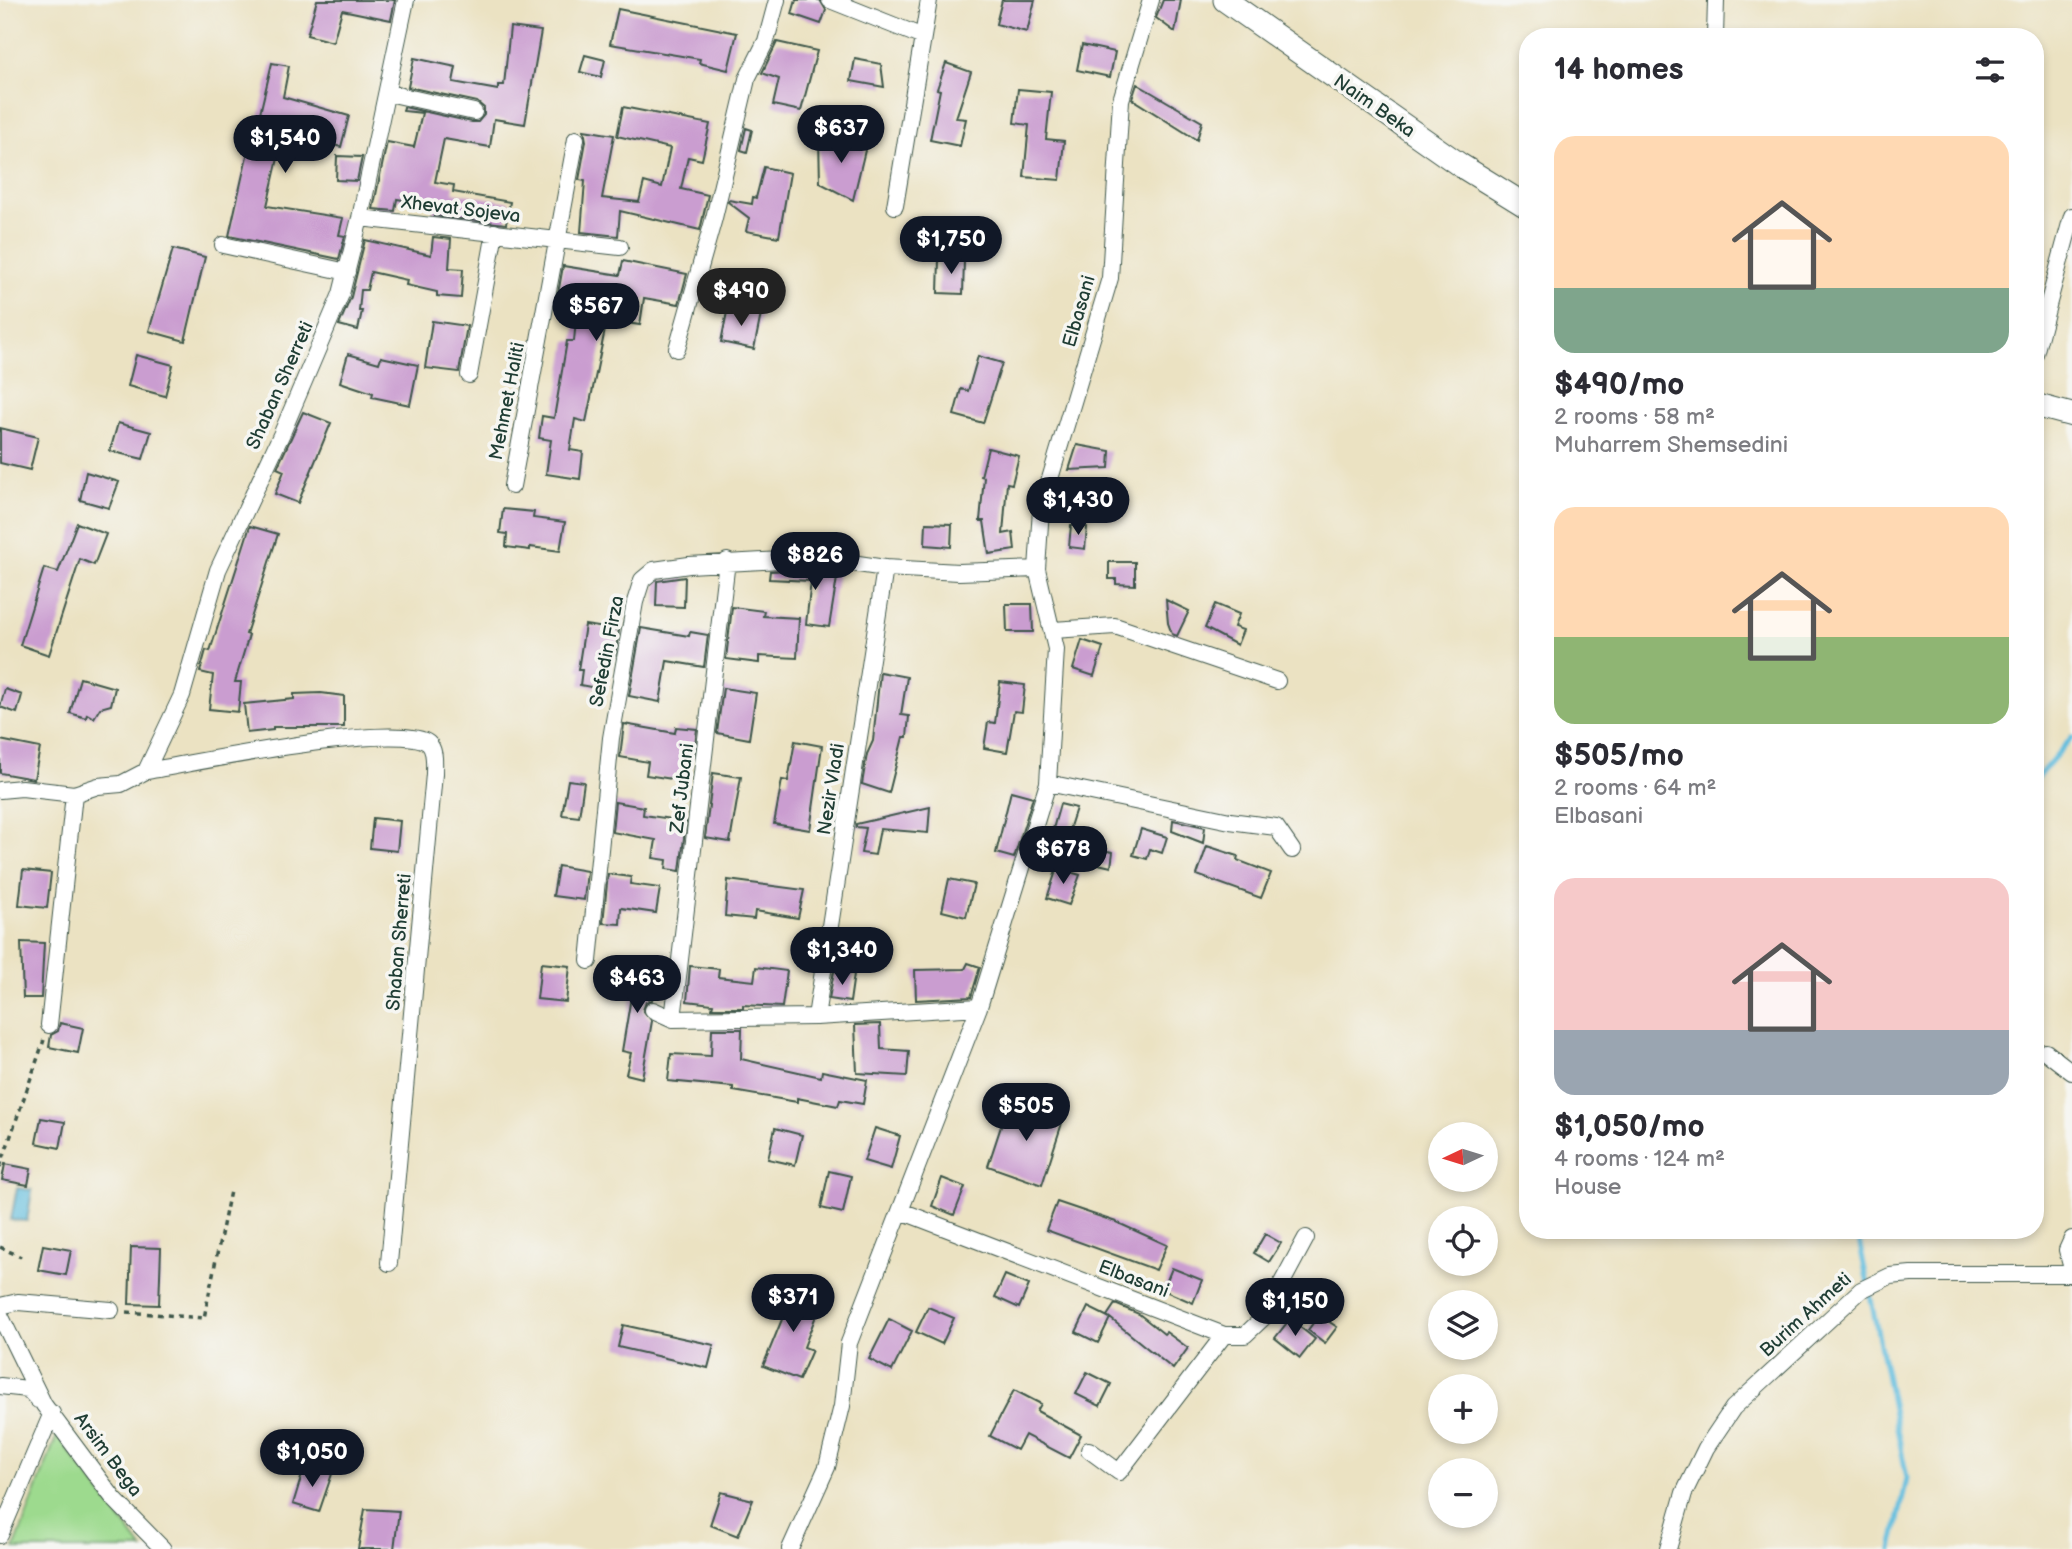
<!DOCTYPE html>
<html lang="en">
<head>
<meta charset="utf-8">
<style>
	:root { --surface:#fff; --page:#f2f2f3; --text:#2b2b33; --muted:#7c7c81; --accent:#111827 }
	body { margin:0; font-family:"Balsamiq Sans",sans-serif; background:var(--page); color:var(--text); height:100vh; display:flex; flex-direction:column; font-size:26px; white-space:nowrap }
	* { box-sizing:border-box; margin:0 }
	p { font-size:23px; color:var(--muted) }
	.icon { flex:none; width:38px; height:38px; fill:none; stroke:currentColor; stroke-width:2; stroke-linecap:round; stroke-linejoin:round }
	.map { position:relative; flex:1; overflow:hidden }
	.drawer { position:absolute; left:1519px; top:28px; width:525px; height:1211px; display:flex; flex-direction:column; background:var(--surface); border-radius:28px; box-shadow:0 4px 10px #0003 }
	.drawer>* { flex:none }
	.needle { width:46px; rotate:266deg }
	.tools { position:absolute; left:1428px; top:1122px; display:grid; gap:14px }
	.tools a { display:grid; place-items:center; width:70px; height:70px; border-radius:50%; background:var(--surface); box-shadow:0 4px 10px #0003; font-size:35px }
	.price { position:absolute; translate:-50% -60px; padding:0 16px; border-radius:24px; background:var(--accent); color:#fff; font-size:23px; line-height:46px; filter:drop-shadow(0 2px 4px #0008) }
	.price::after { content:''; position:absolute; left:50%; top:42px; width:21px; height:16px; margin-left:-10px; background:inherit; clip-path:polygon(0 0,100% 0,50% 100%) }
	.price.selected { background:#222; color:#fff }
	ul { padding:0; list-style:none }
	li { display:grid; align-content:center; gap:14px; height:371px; padding:0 35px }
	li span { display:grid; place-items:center; height:217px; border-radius:21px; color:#555 }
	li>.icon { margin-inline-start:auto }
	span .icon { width:126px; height:126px; fill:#fffc; stroke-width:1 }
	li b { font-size:30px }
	h2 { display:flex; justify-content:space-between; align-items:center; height:84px; padding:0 35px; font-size:30px }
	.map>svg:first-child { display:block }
	.green { fill:#9dda8e; stroke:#5e8c61; stroke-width:2 }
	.water { fill:#60bdde; stroke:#407d89; stroke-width:2 }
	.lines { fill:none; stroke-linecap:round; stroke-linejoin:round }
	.stream { stroke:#60bdde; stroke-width:5 }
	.building { fill:#ca9dd0 }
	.street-casing { stroke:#3e5649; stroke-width:18 }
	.secondary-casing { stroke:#3e5649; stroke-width:25 }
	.path { stroke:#3e5649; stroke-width:3.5; stroke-dasharray:5 5; stroke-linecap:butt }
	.street { stroke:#fff; stroke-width:16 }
	.secondary { stroke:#fff; stroke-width:23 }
	.labels { text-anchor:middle; stroke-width:7; stroke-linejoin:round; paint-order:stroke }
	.street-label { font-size:19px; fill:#1f3d34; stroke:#f6f6f2 }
</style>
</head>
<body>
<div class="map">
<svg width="2072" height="1549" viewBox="0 0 2072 1549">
	<rect width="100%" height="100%" fill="#f6f6f2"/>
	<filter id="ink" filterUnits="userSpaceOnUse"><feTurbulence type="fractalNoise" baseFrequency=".0143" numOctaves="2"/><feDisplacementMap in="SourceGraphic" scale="14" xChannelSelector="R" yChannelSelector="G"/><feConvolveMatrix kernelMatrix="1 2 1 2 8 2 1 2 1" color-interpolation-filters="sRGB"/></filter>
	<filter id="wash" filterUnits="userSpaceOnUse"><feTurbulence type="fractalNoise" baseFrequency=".00686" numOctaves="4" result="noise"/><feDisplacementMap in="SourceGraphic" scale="28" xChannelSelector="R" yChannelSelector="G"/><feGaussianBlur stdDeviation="1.57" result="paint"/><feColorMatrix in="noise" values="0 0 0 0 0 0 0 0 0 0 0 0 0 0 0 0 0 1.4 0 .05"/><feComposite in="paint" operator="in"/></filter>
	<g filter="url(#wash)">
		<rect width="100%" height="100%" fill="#ebe2c2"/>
		<!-- green -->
		<path class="green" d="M 57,1435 L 143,1549 L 14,1549 Z"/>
		<!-- water -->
		<path class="water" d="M 17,1188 L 32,1190 L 27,1221 L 11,1220 Z"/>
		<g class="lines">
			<!-- stream -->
			<path class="stream" d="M 2035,780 L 2072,737
				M 1857,1230 L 1907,1478 L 1892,1549"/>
		</g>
		<g id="blocks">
			<!-- building -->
			<path class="building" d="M 317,0 L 395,0 L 391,20 L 342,10 L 333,42 L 307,35 Z
				M 796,0 L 820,0 L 826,10 L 821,24 L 792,14 Z
				M 1002,0 L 1035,0 L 1027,32 L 996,24 Z
				M 1163,0 L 1181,0 L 1175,32 L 1156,18 Z
				M 618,9 L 737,33 L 728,70 L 699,63 L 700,59 L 610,44 Z
				M 510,27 L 541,31 L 525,124 L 494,119 L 490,147 L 444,139 L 435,182 L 454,185 L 453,192 L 510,202 L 506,224 L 434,216 L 433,205 L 397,199 L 395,211 L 373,209 L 387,142 L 414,147 L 422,113 L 403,111 L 404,107 L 472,122 L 478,122 L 484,115 L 484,108 L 477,102 L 408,87 L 414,58 L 456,67 L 453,82 L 498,90 L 498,85 L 504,85 Z
				M 777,42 L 817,51 L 801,111 L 773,105 L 779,79 L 762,73 Z
				M 1082,45 L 1115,52 L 1110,77 L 1077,70 Z
				M 585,55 L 605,60 L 601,77 L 580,72 Z
				M 855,59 L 881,64 L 884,87 L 851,81 Z
				M 272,63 L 289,66 L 283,97 L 349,116 L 341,147 L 284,132 L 267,206 L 343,218 L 339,235 L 345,236 L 339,259 L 229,236 L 253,129 L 256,130 Z
				M 946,63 L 971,72 L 956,118 L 966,119 L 960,146 L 930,140 L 940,90 L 937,89 Z
				M 1137,84 L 1202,122 L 1197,140 L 1132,99 Z
				M 1018,89 L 1051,92 L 1046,139 L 1064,141 L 1060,180 L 1024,177 L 1029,125 L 1014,123 Z
				M 623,107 L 710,124 L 702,160 L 688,157 L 681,189 L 708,195 L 700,230 L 620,211 L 618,236 L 581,232 L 585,181 L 579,180 L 586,141 L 584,130 L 614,135 L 602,198 L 639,202 L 644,182 L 662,187 L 670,148 L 617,136 Z
				M 746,128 L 752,130 L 747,152 L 741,150 Z
				M 819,138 L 867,142 L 853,200 L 820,183 Z
				M 337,156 L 362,157 L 357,181 L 336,180 Z
				M 764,167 L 790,173 L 779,237 L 746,231 L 749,218 L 728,202 L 729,200 L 752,204 L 753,197 L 756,198 Z
				M 433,237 L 451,239 L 449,268 L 463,269 L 461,298 L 437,296 L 437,292 L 406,285 L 407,280 L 371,272 L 367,290 L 361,290 L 359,311 L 362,311 L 358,330 L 339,325 L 351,297 L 365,240 L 431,255 Z
				M 173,249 L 205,257 L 185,341 L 149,331 Z
				M 939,259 L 964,260 L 963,294 L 938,293 Z
				M 623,261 L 687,274 L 679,304 L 644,298 L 640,325 L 607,320 L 586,422 L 575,419 L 570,450 L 583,452 L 580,479 L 546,474 L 551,440 L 539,438 L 542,416 L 554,418 L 567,341 L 574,341 L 577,309 L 556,305 L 563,266 L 620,275 Z
				M 728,307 L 761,314 L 754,349 L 721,342 Z
				M 432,321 L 467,326 L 459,372 L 425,368 Z
				M 348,354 L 379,363 L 381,357 L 418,365 L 410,405 L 372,397 L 373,393 L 340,382 Z
				M 136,355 L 173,365 L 165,396 L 128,386 Z
				M 978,356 L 1002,363 L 983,423 L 954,415 L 961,389 L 968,391 Z
				M 303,412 L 331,423 L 298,503 L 275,494 L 284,471 L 277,468 Z
				M 118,423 L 151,432 L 143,459 L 110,451 Z
				M 0,428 L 38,437 L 30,470 L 0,463 Z
				M 1077,445 L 1110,451 L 1109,468 L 1069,470 Z
				M 988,448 L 1019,456 L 1012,484 L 1007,483 L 1003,534 L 1013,532 L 1015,550 L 989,554 L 984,521 L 980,521 L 984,477 L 981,476 Z
				M 86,472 L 119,482 L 109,508 L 80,500 Z
				M 503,509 L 534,512 L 533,518 L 565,522 L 560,551 L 530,547 L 530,550 L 506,547 L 507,534 L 500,533 Z
				M 77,523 L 106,534 L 94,565 L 80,559 L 49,655 L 20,645 L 44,568 L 58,572 Z
				M 926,523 L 952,524 L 951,547 L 925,545 Z
				M 1071,525 L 1087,527 L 1085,549 L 1069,547 Z
				M 250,526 L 278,534 L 246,634 L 249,635 L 235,682 L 241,682 L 238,712 L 209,709 L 213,675 L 200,672 L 206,650 L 210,651 Z
				M 1109,562 L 1135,562 L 1135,585 L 1116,584 L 1116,579 L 1109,579 Z
				M 818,569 L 838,572 L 829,627 L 806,624 L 811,581 L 769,579 L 770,571 Z
				M 685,577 L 684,607 L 656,606 L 657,581 Z
				M 1166,600 L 1189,611 L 1177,636 L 1172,634 L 1168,623 Z
				M 1006,604 L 1032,604 L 1033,632 L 1007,632 Z
				M 1215,604 L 1239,614 L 1234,627 L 1243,630 L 1237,645 L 1205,628 Z
				M 732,607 L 764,611 L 763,616 L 799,618 L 797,658 L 759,656 L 759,663 L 726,659 Z
				M 585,625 L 619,630 L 615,656 L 606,654 L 603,673 L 598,673 L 596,688 L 580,685 L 582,670 L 578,670 Z
				M 641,628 L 689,636 L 690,632 L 708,635 L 704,667 L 667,661 L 660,702 L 629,696 Z
				M 1082,640 L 1103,647 L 1094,676 L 1073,669 Z
				M 880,672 L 907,677 L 901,715 L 909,716 L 907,737 L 903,737 L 889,793 L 862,784 L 867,754 L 873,741 Z
				M 80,678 L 115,688 L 111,705 L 100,708 L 94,718 L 87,714 L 86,718 L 70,713 Z
				M 1000,682 L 1025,685 L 1022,712 L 1014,711 L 1007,752 L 984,748 L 988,722 L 995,723 Z
				M 723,688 L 756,693 L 749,739 L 717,733 Z
				M 5,689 L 22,695 L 17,713 L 0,707 Z
				M 321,693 L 344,696 L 344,727 L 273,727 L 273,730 L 247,733 L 244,704 L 294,699 L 294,694 Z
				M 624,724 L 675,733 L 676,727 L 697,729 L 694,755 L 684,754 L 679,780 L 646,775 L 648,762 L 620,757 Z
				M 0,740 L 40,748 L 34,779 L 0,773 Z
				M 795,741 L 822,746 L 810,830 L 774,824 L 782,780 L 788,781 Z
				M 713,773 L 741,777 L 730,842 L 705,838 Z
				M 568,780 L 584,782 L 579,817 L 562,815 Z
				M 1011,791 L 1033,797 L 1014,858 L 996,853 Z
				M 615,802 L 644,807 L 643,815 L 686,821 L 680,871 L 666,869 L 667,860 L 653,858 L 656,840 L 612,832 Z
				M 1060,804 L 1076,808 L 1068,833 L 1053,829 Z
				M 930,807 L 928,833 L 880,829 L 875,855 L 861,853 L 866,828 L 856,827 L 856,824 Z
				M 373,818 L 400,821 L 397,851 L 370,848 Z
				M 1173,820 L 1205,827 L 1203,843 L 1172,831 Z
				M 1141,829 L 1167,837 L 1162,853 L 1150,849 L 1147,859 L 1133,855 Z
				M 1207,846 L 1238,856 L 1237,860 L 1271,873 L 1261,898 L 1197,875 Z
				M 1097,849 L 1113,852 L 1111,867 L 1094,863 Z
				M 558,866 L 587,871 L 584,900 L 553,896 Z
				M 1057,868 L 1080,875 L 1069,905 L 1047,898 Z
				M 23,870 L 51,873 L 47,908 L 19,905 Z
				M 608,874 L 631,877 L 630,884 L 660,888 L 656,913 L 621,908 L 620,924 L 603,923 Z
				M 949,879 L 974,884 L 966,917 L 942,911 Z
				M 728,880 L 804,890 L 798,918 L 755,911 L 754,919 L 725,916 Z
				M 21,942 L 44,943 L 41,998 L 23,998 Z
				M 541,963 L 570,966 L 566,1002 L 537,999 Z
				M 968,963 L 980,967 L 971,997 L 916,1000 L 915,970 L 965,969 Z
				M 623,965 L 658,972 L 652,1000 L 646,1002 L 643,1010 L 652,1021 L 642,1078 L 626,1074 L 631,1053 L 622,1051 L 631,997 L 617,994 Z
				M 690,966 L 719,969 L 718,977 L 754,981 L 756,967 L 787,971 L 782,1007 L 743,1005 L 743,1008 L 712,1008 L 713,1004 L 687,1001 Z
				M 834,971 L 854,974 L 850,1002 L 829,999 Z
				M 60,1023 L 83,1028 L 78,1053 L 49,1047 L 51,1035 L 58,1031 Z
				M 880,1024 L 881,1049 L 909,1051 L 907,1076 L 857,1073 L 855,1025 Z
				M 712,1029 L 742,1029 L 741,1059 L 821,1077 L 822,1071 L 867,1080 L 863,1104 L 840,1100 L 838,1106 L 797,1098 L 797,1102 L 733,1091 L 733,1087 L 668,1081 L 671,1054 L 711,1056 Z
				M 1009,1102 L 1063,1120 L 1042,1185 L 988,1166 Z
				M 41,1118 L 65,1122 L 60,1148 L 36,1143 Z
				M 775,1128 L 802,1135 L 795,1165 L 768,1159 Z
				M 875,1128 L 900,1136 L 891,1169 L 864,1161 Z
				M 5,1164 L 31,1169 L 28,1185 L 2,1180 Z
				M 829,1171 L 851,1176 L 843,1213 L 821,1208 Z
				M 942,1178 L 965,1187 L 954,1215 L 932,1206 Z
				M 1057,1202 L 1116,1222 L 1167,1245 L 1156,1270 L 1046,1230 Z
				M 1265,1234 L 1281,1243 L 1269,1262 L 1254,1253 Z
				M 43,1245 L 71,1250 L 66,1275 L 38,1270 Z
				M 131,1247 L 161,1248 L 159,1305 L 129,1304 Z
				M 1172,1268 L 1202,1280 L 1193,1303 L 1163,1290 Z
				M 1005,1275 L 1029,1285 L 1019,1308 L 995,1297 Z
				M 787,1287 L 822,1300 L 804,1347 L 812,1350 L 799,1380 L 763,1366 L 785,1312 L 779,1310 Z
				M 1115,1304 L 1139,1314 L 1164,1334 L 1166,1332 L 1188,1348 L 1173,1369 L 1110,1318 L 1098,1343 L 1076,1332 L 1088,1307 L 1110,1318 L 1107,1316 Z
				M 928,1307 L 954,1318 L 942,1344 L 916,1332 Z
				M 1319,1315 L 1337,1327 L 1325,1343 L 1308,1330 Z
				M 889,1319 L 912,1331 L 892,1371 L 869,1359 Z
				M 1290,1319 L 1315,1339 L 1300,1358 L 1275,1338 Z
				M 623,1325 L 714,1345 L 708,1368 L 618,1347 Z
				M 1087,1372 L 1111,1384 L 1100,1406 L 1076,1394 Z
				M 1014,1390 L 1041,1404 L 1037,1411 L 1081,1435 L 1069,1458 L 1025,1435 L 1017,1450 L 990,1436 Z
				M 305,1465 L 332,1474 L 319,1512 L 293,1504 Z
				M 721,1492 L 753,1500 L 738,1536 L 710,1525 Z
				M 365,1509 L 399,1511 L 394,1549 L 358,1549 Z"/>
		</g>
	</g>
	<g filter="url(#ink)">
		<use href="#blocks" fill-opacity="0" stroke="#3e5649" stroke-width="2"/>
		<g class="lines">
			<defs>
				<path id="street" d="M 830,0 L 923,37 L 929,0
					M 1715,37 L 1716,0
					M 388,93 L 474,112
					M 895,206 L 923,37
					M 360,218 L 620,247
					M 223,245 L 347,272
					M 677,349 L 714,218 L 747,79 L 766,41 L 777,0
					M 2035,354 L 2072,216
					M 469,375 L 495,232
					M 512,486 L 576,139
					M 1053,630 L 1115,626 L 1277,681
					M 146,771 C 190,764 399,720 428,743 C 436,750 434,764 434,774 L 389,1263
					M 1048,783 L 1230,821 L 1276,827 L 1292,850
					M 0,790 L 22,788 L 74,794 L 98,786 L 121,784 L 146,771 L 182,695 L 218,570 L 282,433 L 341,294 L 360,218 L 406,0
					M 589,961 L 611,738 L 635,602 L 642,580 L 654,570 L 689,565 L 818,558 L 885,568 L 959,572 L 1037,569
					M 653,1010 L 673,1019 L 816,1017 L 979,1007
					M 816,1017 L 885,568
					M 673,1019 L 727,561
					M 49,1025 L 74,794
					M 2046,1052 L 2072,1072
					M 901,1211 L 1224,1335 L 1245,1335 L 1263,1318 L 1306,1238
					M 2072,1239 L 2067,1250 L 2072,1269
					M 0,1306 L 18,1302 L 111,1310
					M 0,1315 L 44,1405 L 114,1499 L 163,1549
					M 0,1386 L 28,1389 L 38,1400
					M 1089,1450 L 1119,1472 L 1224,1335
					M 0,1535 L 52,1413
					M 790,1549 L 827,1467 L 842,1406 L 849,1343 L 979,1007 L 1048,783 L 1056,649 L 1037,569 L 1041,509 L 1110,278 L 1121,100 L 1151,0
					M 1668,1549 L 1684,1493 L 1706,1448 L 1733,1408 L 1861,1290 L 1890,1276 L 1911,1274 L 2072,1274"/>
				<path id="secondary" d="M 1225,0 L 1460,165 L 1528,207
					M 2035,405 L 2072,415"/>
			</defs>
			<!-- street casing -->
			<use href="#street" class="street-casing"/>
			<!-- secondary casing -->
			<use href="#secondary" class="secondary-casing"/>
			<!-- path -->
			<path class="path" d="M 0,1167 L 44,1040
				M 0,1247 L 21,1257
				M 127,1312 L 204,1318 L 230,1191"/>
			<!-- street -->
			<use href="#street" class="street"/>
			<!-- secondary -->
			<use href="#secondary" class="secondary"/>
		</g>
	</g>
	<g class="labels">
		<!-- street labels -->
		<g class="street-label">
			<text transform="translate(1375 105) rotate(35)" y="7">Naim Beka</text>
			<text transform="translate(461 208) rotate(7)" y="7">Xhevat Sojeva</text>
			<text transform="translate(1078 311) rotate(-74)" y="7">Elbasani</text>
			<text transform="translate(279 385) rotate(-66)" y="7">Shaban Sherreti</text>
			<text transform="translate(506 401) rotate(-79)" y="7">Mehmet Haliti</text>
			<text transform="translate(606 651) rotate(-79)" y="7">Sefedin Firza</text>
			<text transform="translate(681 788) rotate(-83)" y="7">Zef Jubani</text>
			<text transform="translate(830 789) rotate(-81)" y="7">Nezir Vladi</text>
			<text transform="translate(398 942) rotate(-85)" y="7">Shaban Sherreti</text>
			<text transform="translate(1134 1278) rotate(21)" y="7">Elbasani</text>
			<text transform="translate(1805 1314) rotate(-42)" y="7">Burim Ahmeti</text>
			<text transform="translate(109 1454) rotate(53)" y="7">Arsim Bega</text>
		</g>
	</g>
</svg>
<div class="tools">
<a><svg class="needle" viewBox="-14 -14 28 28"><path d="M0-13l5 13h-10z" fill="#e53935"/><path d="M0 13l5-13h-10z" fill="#7c7c81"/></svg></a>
<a><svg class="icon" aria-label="locate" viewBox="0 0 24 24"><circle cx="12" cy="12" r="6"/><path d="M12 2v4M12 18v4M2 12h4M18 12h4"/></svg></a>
<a><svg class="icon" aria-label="layers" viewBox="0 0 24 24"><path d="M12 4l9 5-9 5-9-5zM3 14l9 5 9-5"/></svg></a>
<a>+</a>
<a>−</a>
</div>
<b class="price" style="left:841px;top:165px">$637</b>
<b class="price" style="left:285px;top:175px">$1,540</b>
<b class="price" style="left:951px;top:276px">$1,750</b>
<b class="price selected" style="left:741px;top:328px">$490</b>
<b class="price" style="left:596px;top:343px">$567</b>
<b class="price" style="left:1078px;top:537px">$1,430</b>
<b class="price" style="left:815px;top:592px">$826</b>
<b class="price" style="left:1063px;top:886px">$678</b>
<b class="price" style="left:842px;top:987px">$1,340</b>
<b class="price" style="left:637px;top:1015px">$463</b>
<b class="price" style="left:1026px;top:1143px">$505</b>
<b class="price" style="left:793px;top:1334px">$371</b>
<b class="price" style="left:1295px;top:1338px">$1,150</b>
<b class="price" style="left:312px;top:1489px">$1,050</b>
<section class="drawer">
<h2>14 homes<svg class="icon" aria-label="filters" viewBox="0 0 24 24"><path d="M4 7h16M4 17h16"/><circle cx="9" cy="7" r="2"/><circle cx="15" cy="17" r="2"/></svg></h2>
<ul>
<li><span style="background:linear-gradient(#ffd9b3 70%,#7fa58c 0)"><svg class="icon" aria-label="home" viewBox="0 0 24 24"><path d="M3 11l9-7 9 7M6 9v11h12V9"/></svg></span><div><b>$490/mo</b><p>2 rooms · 58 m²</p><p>Muharrem Shemsedini</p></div></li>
<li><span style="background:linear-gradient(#ffd9b3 60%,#8fb573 0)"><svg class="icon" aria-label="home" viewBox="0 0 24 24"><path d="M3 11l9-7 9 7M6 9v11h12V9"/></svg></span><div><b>$505/mo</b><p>2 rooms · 64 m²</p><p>Elbasani</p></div></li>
<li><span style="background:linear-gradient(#f6c9c9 70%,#9aa5b1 0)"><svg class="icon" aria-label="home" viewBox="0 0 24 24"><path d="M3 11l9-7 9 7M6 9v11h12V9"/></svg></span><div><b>$1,050/mo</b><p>4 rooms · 124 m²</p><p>House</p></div></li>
</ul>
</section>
</div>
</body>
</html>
